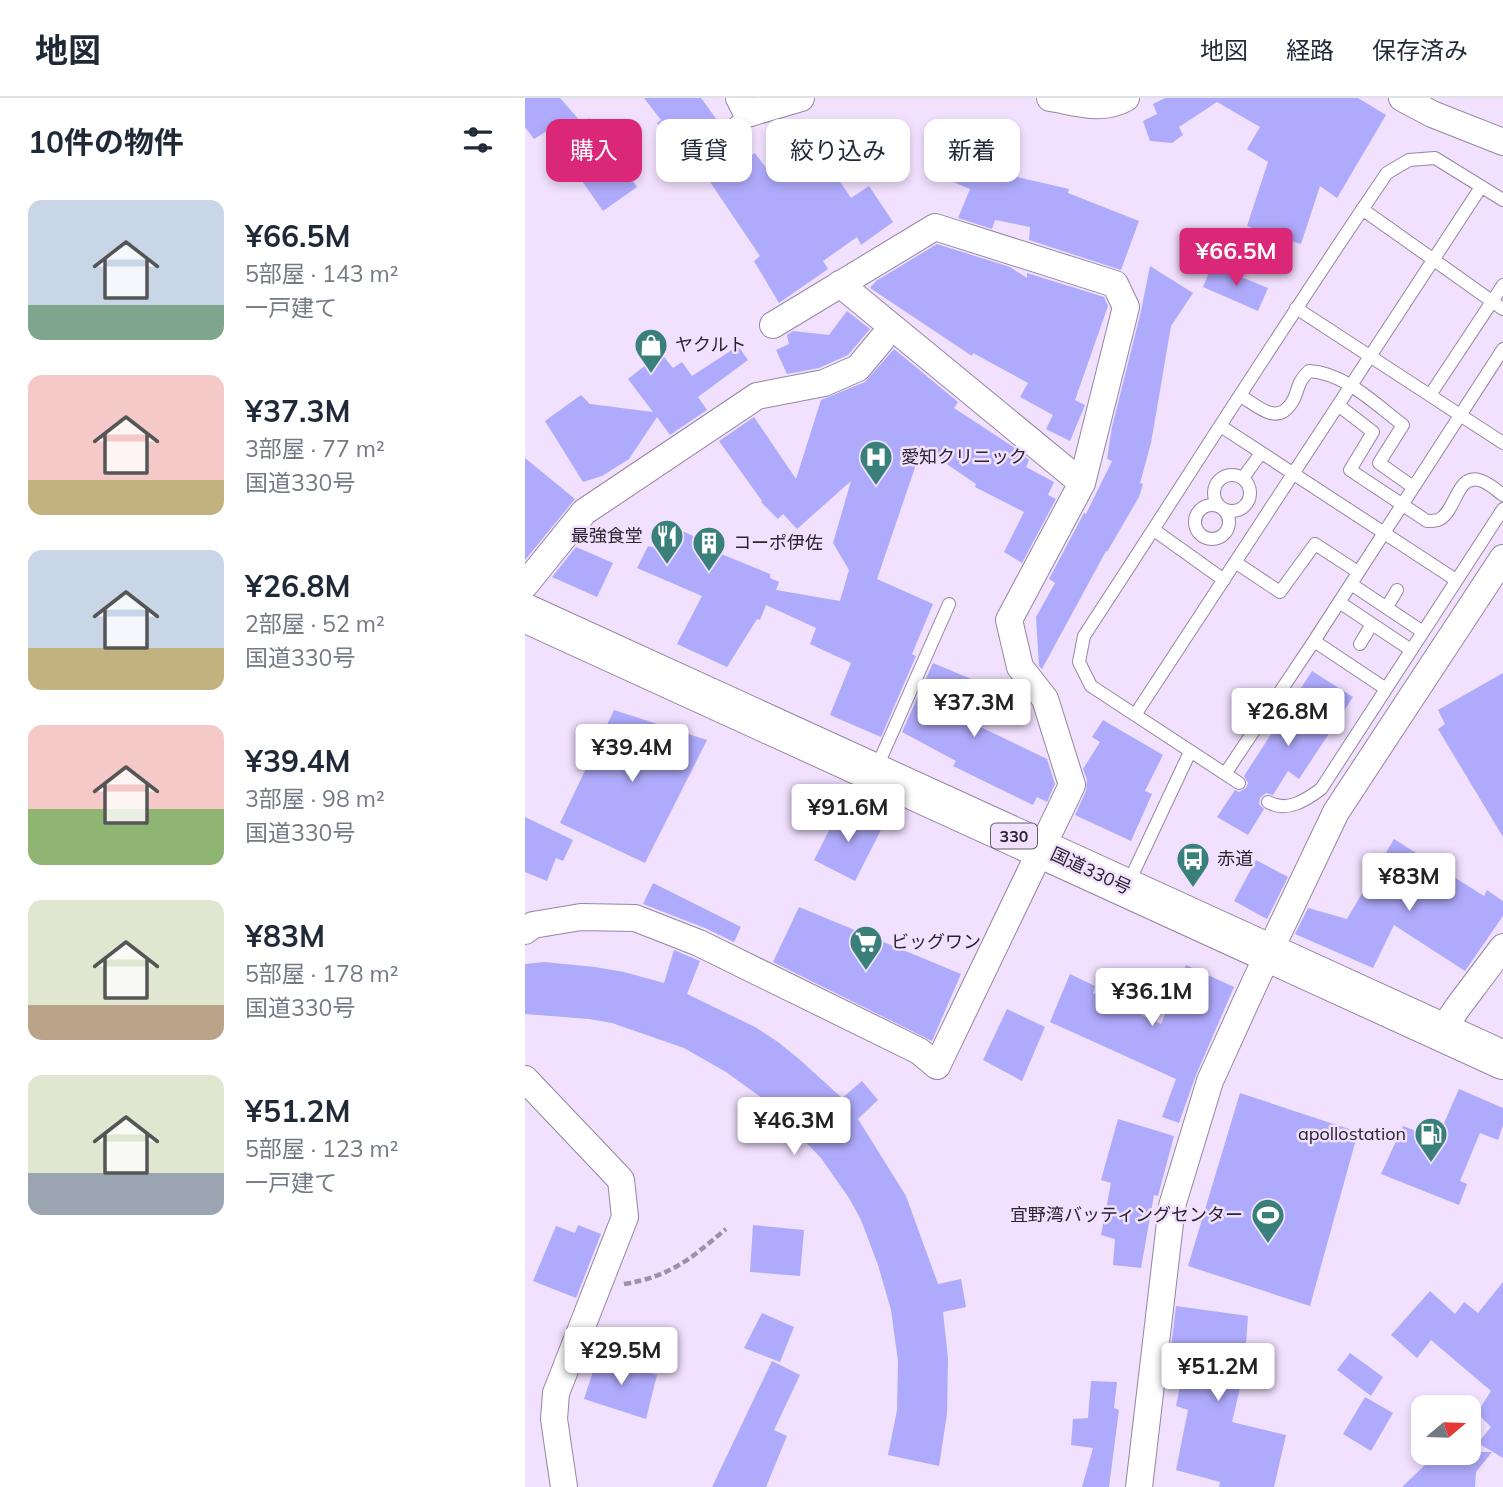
<!DOCTYPE html>
<html lang="ja">
<head>
<meta charset="utf-8">
<style>
	:root { --surface:#fff; --page:#f2f2f3; --text:#1f2937; --muted:#747a83; --line:#e0e1e3; --accent:#db2777 }
	body { margin:0; font-family:Mulish,"Noto Sans JP",sans-serif; background:var(--page); color:var(--text); height:100vh; display:flex; flex-direction:column; font-size:26px; white-space:nowrap }
	* { box-sizing:border-box; margin:0 }
	p { font-size:23px; color:var(--muted) }
	.icon { flex:none; width:38px; height:38px; fill:none; stroke:currentColor; stroke-width:2; stroke-linecap:round; stroke-linejoin:round }
	.map { position:relative; flex:1; overflow:hidden }
	.drawer { display:flex; flex-direction:column; background:var(--surface); width:525px }
	.drawer>* { flex:none }
	.banner { position:absolute; left:21px; top:21px; width:665px; height:63px; display:flex; gap:14px }
	.needle { width:46px; rotate:71deg }
	.controls { position:absolute; left:886px; top:1297px; display:grid; gap:14px }
	.controls a { display:grid; place-items:center; width:70px; height:70px; border-radius:14px; background:var(--surface); box-shadow:0 4px 10px #0003; font-size:35px }
	.price { position:absolute; translate:-50% -60px; padding:0 16px; border-radius:7px; background:#fff; color:#222; font-size:23px; line-height:46px; filter:drop-shadow(0 2px 4px #0008) }
	.price::after { content:''; position:absolute; left:50%; top:42px; width:21px; height:16px; margin-left:-10px; background:inherit; clip-path:polygon(0 0,100% 0,50% 100%) }
	.price.active { background:var(--accent); color:#fff }
	ul { padding:0; list-style:none }
	li { display:flex; align-items:center; gap:21px; height:175px; padding:0 28px }
	li span { display:grid; place-items:center; flex:none; width:196px; height:140px; border-radius:14px; color:#555 }
	li>.icon { margin-inline-start:auto }
	span .icon { width:84px; height:84px; fill:#fffc; stroke-width:1 }
	li b { font-size:30px }
	h2 { display:flex; justify-content:space-between; align-items:center; height:84px; padding:0 28px; font-size:30px }
	.pill { padding:0 24px; border-radius:14px; background:var(--surface); box-shadow:0 4px 10px #0003; font-size:24px; line-height:63px }
	.pill.active { background:var(--accent); color:#fff }
	header { display:flex; align-items:center; gap:42px; box-sizing:border-box; height:98px; padding:0 35px; background:var(--surface); border-bottom:2px solid var(--line) }
	header strong { font-size:33px }
	nav { display:flex; gap:38px; margin-inline-start:auto; font-size:24px }
	main { display:flex; flex:1; min-height:0 }
	.map>svg:first-child { display:block }
	.building { fill:#afabfc }
	.lines { fill:none; stroke-linecap:round; stroke-linejoin:round }
	.lane-casing { stroke:#9686a1; stroke-width:14 }
	.street-casing { stroke:#9686a1; stroke-width:28 }
	.highway-casing { stroke:#9686a1; stroke-width:40 }
	.path { stroke:#9e91a7; stroke-width:4.5; stroke-dasharray:7 3.5; stroke-linecap:butt }
	.lane { stroke:#fff; stroke-width:12 }
	.street { stroke:#fff; stroke-width:26 }
	.highway { stroke:#fff; stroke-width:38 }
	.labels { text-anchor:middle; stroke-width:5; stroke-linejoin:round; paint-order:stroke }
	.shield { fill:#f1e0fe; stroke:#665c6c; stroke-width:2 }
	.shield-label { font-size:16px; font-weight:bold; fill:#2a242e }
	.poi-label { font-size:18px; fill:#2a242e; stroke:#f1e0fe; text-anchor:start }
	.street-label { font-size:18px; fill:#2a242e; stroke:#f1e0fe }
</style>
</head>
<body>
<header>
<strong>地図</strong>
<nav><a>地図</a><a>経路</a><a>保存済み</a></nav>
</header>
<main>
<section class="drawer">
<h2>10件の物件<svg class="icon" aria-label="filters" viewBox="0 0 24 24"><path d="M4 7h16M4 17h16"/><circle cx="9" cy="7" r="2"/><circle cx="15" cy="17" r="2"/></svg></h2>
<ul>
<li><span style="background:linear-gradient(#c9d6e8 75%,#7fa58c 0)"><svg class="icon" aria-label="home" viewBox="0 0 24 24"><path d="M3 11l9-7 9 7M6 9v11h12V9"/></svg></span><div><b>¥66.5M</b><p>5部屋 · 143 m²</p><p>一戸建て</p></div></li>
<li><span style="background:linear-gradient(#f6c9c9 75%,#c2b280 0)"><svg class="icon" aria-label="home" viewBox="0 0 24 24"><path d="M3 11l9-7 9 7M6 9v11h12V9"/></svg></span><div><b>¥37.3M</b><p>3部屋 · 77 m²</p><p>国道330号</p></div></li>
<li><span style="background:linear-gradient(#c9d6e8 70%,#c2b280 0)"><svg class="icon" aria-label="home" viewBox="0 0 24 24"><path d="M3 11l9-7 9 7M6 9v11h12V9"/></svg></span><div><b>¥26.8M</b><p>2部屋 · 52 m²</p><p>国道330号</p></div></li>
<li><span style="background:linear-gradient(#f6c9c9 60%,#8fb573 0)"><svg class="icon" aria-label="home" viewBox="0 0 24 24"><path d="M3 11l9-7 9 7M6 9v11h12V9"/></svg></span><div><b>¥39.4M</b><p>3部屋 · 98 m²</p><p>国道330号</p></div></li>
<li><span style="background:linear-gradient(#dfe7d0 75%,#b9a48a 0)"><svg class="icon" aria-label="home" viewBox="0 0 24 24"><path d="M3 11l9-7 9 7M6 9v11h12V9"/></svg></span><div><b>¥83M</b><p>5部屋 · 178 m²</p><p>国道330号</p></div></li>
<li><span style="background:linear-gradient(#dfe7d0 70%,#9aa5b1 0)"><svg class="icon" aria-label="home" viewBox="0 0 24 24"><path d="M3 11l9-7 9 7M6 9v11h12V9"/></svg></span><div><b>¥51.2M</b><p>5部屋 · 123 m²</p><p>一戸建て</p></div></li>
</ul>
</section>
<div class="map">
<svg width="978" height="1389" viewBox="0 0 978 1389">
	<rect width="100%" height="100%" fill="#f1e0fe"/>
	<!-- building -->
	<path class="building" d="M 0,0 L 35,0 L 57,25 L 64,20 L 112,89 L 78,113 L 22,33 L 9,41 L 0,29 Z
		M 119,0 L 176,0 L 195,26 L 154,56 L 132,25 L 136,22 Z
		M 640,0 L 833,0 L 861,17 L 812,100 L 795,88 L 776,146 L 722,128 L 743,64 L 722,51 L 735,29 L 692,4 L 654,29 L 658,37 L 647,45 L 625,43 L 618,23 L 632,16 L 628,6 Z
		M 230,55 L 244,74 L 263,64 L 267,71 L 276,65 L 282,74 L 301,63 L 326,100 L 344,88 L 368,124 L 336,147 L 332,139 L 298,163 L 303,171 L 254,205 L 229,163 L 235,158 L 185,84 Z
		M 420,57 L 484,76 L 484,77 L 544,91 L 543,95 L 614,123 L 596,172 L 504,142 L 505,129 L 470,122 L 467,131 L 433,120 L 445,91 L 414,78 Z
		M 412,146 L 485,169 L 502,180 L 502,175 L 579,199 L 583,208 L 550,302 L 560,307 L 545,343 L 521,331 L 528,317 L 495,299 L 503,285 L 448,255 L 447,258 L 345,190 L 351,183 Z
		M 687,167 L 743,190 L 733,213 L 678,189 Z
		M 625,168 L 668,195 L 646,228 L 626,345 L 615,385 L 618,386 L 614,399 L 582,454 L 581,453 L 517,571 L 514,568 L 511,519 L 530,485 L 524,481 L 559,415 L 561,416 L 587,363 L 582,361 L 587,329 L 616,213 Z
		M 322,213 L 345,231 L 323,257 L 294,270 L 262,276 L 251,252 L 264,246 L 262,237 L 268,233 L 304,237 Z
		M 213,248 L 223,262 L 173,299 L 182,312 L 145,337 L 132,319 L 104,361 L 77,378 L 58,384 L 20,323 L 56,297 L 65,306 L 128,314 L 103,281 L 136,255 L 148,270 L 157,264 L 167,278 Z
		M 369,251 L 433,304 L 429,310 L 487,348 L 504,362 L 501,369 L 529,384 L 523,397 L 531,401 L 497,465 L 479,454 L 499,414 L 450,389 L 451,386 L 397,349 L 352,481 L 408,506 L 387,556 L 391,558 L 356,639 L 305,617 L 326,565 L 285,546 L 291,530 L 241,507 L 235,522 L 232,521 L 202,569 L 152,546 L 177,498 L 112,470 L 123,448 L 131,450 L 142,426 L 188,447 L 189,453 L 245,476 L 245,480 L 254,484 L 251,492 L 315,503 L 324,472 L 308,445 L 326,383 L 272,431 L 258,416 L 253,421 L 236,404 L 237,403 L 194,343 L 229,319 L 271,381 L 296,302 L 340,284 Z
		M 0,360 L 50,401 L 0,462 Z
		M 51,449 L 88,465 L 72,499 L 27,479 Z
		M 408,565 L 451,583 L 437,620 L 522,661 L 530,686 L 522,704 L 512,699 L 508,707 L 428,668 L 431,663 L 377,634 Z
		M 787,573 L 828,599 L 774,681 L 763,673 L 748,697 L 741,695 L 735,700 L 734,706 L 739,711 L 723,737 L 692,719 L 710,692 L 714,694 L 721,690 L 723,685 L 719,678 Z
		M 978,575 L 978,739 L 913,631 L 920,626 L 913,612 Z
		M 89,612 L 182,642 L 120,765 L 35,725 Z
		M 578,622 L 638,657 L 620,693 L 627,696 L 606,743 L 550,717 L 561,693 L 562,682 L 558,671 L 575,644 L 567,639 Z
		M 316,709 L 357,730 L 330,783 L 289,762 Z
		M 0,719 L 48,742 L 38,763 L 31,760 L 22,783 L 0,774 Z
		M 869,741 L 959,798 L 962,792 L 978,803 L 978,818 L 940,873 L 869,827 L 848,870 L 770,836 L 783,810 L 822,821 Z
		M 731,762 L 763,779 L 742,821 L 709,803 Z
		M 128,785 L 216,829 L 209,844 L 180,830 L 118,806 Z
		M 274,809 L 436,876 L 407,943 L 248,864 Z
		M 149,852 L 175,863 L 162,896 L 230,929 L 253,944 L 274,961 L 317,1000 L 337,983 L 353,1002 L 333,1021 L 381,1098 L 413,1186 L 436,1181 L 441,1209 L 418,1214 L 423,1260 L 422,1316 L 414,1368 L 363,1357 L 372,1312 L 373,1263 L 366,1212 L 353,1167 L 336,1122 L 324,1100 L 296,1060 L 241,1003 L 201,974 L 159,950 L 87,925 L 64,921 L 0,916 L 0,866 L 19,864 L 70,869 L 99,874 L 139,885 Z
		M 661,867 L 709,889 L 671,977 L 654,1025 L 637,1019 L 651,981 L 525,924 L 545,876 L 570,888 L 568,895 L 636,926 Z
		M 482,911 L 520,929 L 497,983 L 458,962 Z
		M 934,991 L 978,1010 L 978,1027 L 973,1042 L 955,1035 L 935,1083 L 942,1086 L 934,1107 L 856,1076 L 878,1028 L 912,1041 Z
		M 715,995 L 833,1034 L 785,1208 L 663,1168 Z
		M 593,1021 L 649,1038 L 633,1098 L 629,1097 L 616,1170 L 588,1167 L 590,1141 L 576,1137 L 586,1085 L 576,1082 Z
		M 53,1127 L 76,1136 L 51,1200 L 8,1183 L 31,1128 L 50,1135 Z
		M 228,1127 L 279,1132 L 275,1178 L 225,1174 Z
		M 978,1184 L 978,1360 L 953,1345 L 966,1329 L 952,1315 L 966,1293 L 906,1242 L 892,1260 L 866,1237 L 905,1193 L 930,1216 L 939,1204 L 953,1215 Z
		M 651,1208 L 723,1218 L 719,1273 L 707,1324 L 761,1337 L 749,1389 L 694,1389 L 695,1384 L 651,1372 L 663,1312 L 651,1308 L 657,1277 L 643,1275 Z
		M 237,1215 L 269,1229 L 255,1264 L 219,1250 Z
		M 825,1255 L 858,1279 L 846,1298 L 812,1272 Z
		M 73,1258 L 132,1277 L 121,1321 L 59,1301 Z
		M 247,1263 L 275,1277 L 249,1332 L 262,1338 L 241,1389 L 187,1389 Z
		M 566,1283 L 592,1284 L 589,1310 L 594,1312 L 584,1389 L 557,1389 L 568,1350 L 546,1347 L 548,1321 L 563,1320 Z
		M 840,1299 L 868,1315 L 846,1353 L 818,1336 Z
		M 908,1354 L 967,1354 L 951,1374 L 950,1389 L 877,1389 L 900,1367 L 898,1363 Z"/>
	<g class="lines">
		<defs>
			<path id="lane" d="M 145,74 L 222,16
				M 837,111 L 978,211
				M 771,210 L 978,345
				M 905,297 L 978,187
				M 716,298 C 731,307 751,327 765,307 C 775,295 769,287 784,273 C 820,275 850,306 878,327 L 854,365 L 888,389
				M 813,307 L 848,334 L 825,372 L 902,423 C 905,423 909,423 913,422 C 931,415 931,376 954,382 C 963,384 971,392 978,397
				M 697,329 L 931,482
				M689 395a18 18 0 1 1 36 0a18 18 0 1 1-36 0Z
				M 718,380 L 736,355
				M670 424a17 17 0 1 1 34 0a17 17 0 1 1-34 0Z
				M 629,432 L 699,482
				M 710,464 L 755,494 L 790,446 L 833,474
				M 826,486 L 898,534
				M 814,504 L 886,552
				M 862,509 L 872,492
				M 789,543 L 861,591
				M 835,546 L 847,526
				M 610,617 L 956,89
				M 351,671 L 424,506
				M 700,676 L 789,543 L 978,251
				M 714,685 L 566,588 L 554,564 L 559,538 C 660,384 758,227 862,75 L 884,62 L 910,60 L 978,102
				M 743,704 C 762,715 781,702 796,691 L 978,411
				M 603,786 L 665,654"/>
			<path id="street" d="M 214,0 L 222,16 L 276,0
				M 525,0 C 551,4 577,14 601,0
				M 877,0 L 907,16 L 978,44
				M 315,186 L 557,385
				M 0,487 L 59,414 L 232,298 L 299,285 L 333,270 L 367,229
				M 0,833 L 8,827 L 56,819 L 110,820 L 174,845 L 394,953 L 412,968 L 547,687 L 520,601 L 495,569 L 484,522 L 557,385 L 601,209 L 590,186 L 410,129 L 248,227
				M 916,934 L 933,909 L 978,849
				M 0,981 L 96,1082 L 100,1119 L 31,1295 L 29,1321 L 39,1389
				M 614,1389 L 647,1108 L 685,983 L 730,884 L 811,714 L 978,460"/>
			<path id="highway" d="M 0,515 L 978,962"/>
		</defs>
		<!-- lane casing -->
		<use href="#lane" class="lane-casing"/>
		<!-- street casing -->
		<use href="#street" class="street-casing"/>
		<!-- highway casing -->
		<use href="#highway" class="highway-casing"/>
		<!-- path -->
		<path class="path" d="M 99,1186 C 147,1178 165,1161 201,1131"/>
		<!-- lane -->
		<use href="#lane" class="lane"/>
		<!-- street -->
		<use href="#street" class="street"/>
		<!-- highway -->
		<use href="#highway" class="highway"/>
	</g>
	<!-- icons -->
	<defs>
		<symbol id="shop-pin" viewBox="-11 -11 22 30"><path d="M0 17L-7.5 6A9.5 9.5 0 1 1 7.5 6Z" fill="#39807a" stroke="#f1e0fe"/><path d="M-5-2.5h2.3a2.7 3.5 0 0 1 5.4 0H5L5.5 6h-11ZM-1.5-2.5h3a1.5 2.3 0 0 0-3 0Z" fill="#fff"/></symbol>
		<symbol id="hospital-pin" viewBox="-11 -11 22 30"><path d="M0 17L-7.5 6A9.5 9.5 0 1 1 7.5 6Z" fill="#39807a" stroke="#f1e0fe"/><path d="M-5-5h3v3.5h4V-5h3V5h-3V1.5h-4V5h-3Z" fill="#fff"/></symbol>
		<symbol id="restaurant-pin" viewBox="-11 -11 22 30"><path d="M0 17L-7.5 6A9.5 9.5 0 1 1 7.5 6Z" fill="#39807a" stroke="#f1e0fe"/><path d="M-5-6h1v4h1v-4h1v4h1v-4h1v5L-1.5 .5V6h-2V.5L-5-1ZM5-6V6H3V1.5H1.5Q1.5-4 5-6Z" fill="#fff"/></symbol>
		<symbol id="building-pin" viewBox="-11 -11 22 30"><path d="M0 17L-7.5 6A9.5 9.5 0 1 1 7.5 6Z" fill="#39807a" stroke="#f1e0fe"/><path d="M-4-6H4V6H1V3H-1V6H-4ZM-2.5-4.3h1.7v1.8h-1.7ZM.8-4.3h1.7v1.8H.8ZM-2.5-1h1.7V.8h-1.7ZM.8-1h1.7V.8H.8Z" fill="#fff"/></symbol>
		<symbol id="bus-pin" viewBox="-11 -11 22 30"><path d="M0 17L-7.5 6A9.5 9.5 0 1 1 7.5 6Z" fill="#39807a" stroke="#f1e0fe"/><path d="M-5-6H5V4H4V6H2V4H-2V6H-4V4H-5ZM-3.5-4V0h7V-4ZM-3.5 1.2v1.5H-2V1.2ZM2 1.2v1.5H3.5V1.2Z" fill="#fff"/></symbol>
		<symbol id="supermarket-pin" viewBox="-11 -11 22 30"><path d="M0 17L-7.5 6A9.5 9.5 0 1 1 7.5 6Z" fill="#39807a" stroke="#f1e0fe"/><path d="M-6-5.5h2.5l.6 2H6L4.5 2H-2.5L-4.4-4H-6ZM-1.5 3.2a1.3 1.3 0 1 0 .1 0ZM3 3.2a1.3 1.3 0 1 0 .1 0Z" fill="#fff"/></symbol>
		<symbol id="fuel-pin" viewBox="-11 -11 22 30"><path d="M0 17L-7.5 6A9.5 9.5 0 1 1 7.5 6Z" fill="#39807a" stroke="#f1e0fe"/><path d="M-5.5-6h7V0h2V4h1.3V-2.5L3-4.5l.8-.8L6-3V5H2.5V1h-1V6h-7ZM-4.2-4.7v3.2H.2V-4.7Z" fill="#fff"/></symbol>
		<symbol id="stadium-pin" viewBox="-11 -11 22 30"><path d="M0 17L-7.5 6A9.5 9.5 0 1 1 7.5 6Z" fill="#39807a" stroke="#f1e0fe"/><path d="M0-5a6.5 5 0 1 0 0 10a6.5 5 0 1 0 0-10ZM-3.5-1.8h7v3.6h-7Z" fill="#fff"/></symbol>
	</defs>
	<g fill-rule="evenodd">
		<use href="#shop-pin" x="107" y="228" width="38" height="52"/>
		<use href="#hospital-pin" x="332" y="340" width="38" height="52"/>
		<use href="#restaurant-pin" x="123" y="419" width="38" height="52"/>
		<use href="#building-pin" x="165" y="426" width="38" height="52"/>
		<use href="#bus-pin" x="649" y="742" width="38" height="52"/>
		<use href="#supermarket-pin" x="322" y="825" width="38" height="52"/>
		<use href="#fuel-pin" x="887" y="1017" width="38" height="52"/>
		<use href="#stadium-pin" x="724" y="1098" width="38" height="52"/>
	</g>
	<g class="labels">
		<!-- shield labels -->
		<rect class="shield" x="466" y="725.5" width="46" height="25" rx="5"/>
		<g class="shield-label">
			<text x="489" y="744">330</text>
		</g>
		<!-- poi labels -->
		<g class="poi-label">
			<text x="150" y="253">ヤクルト</text>
			<text x="376" y="365">愛知クリニック</text>
			<text x="118" y="444" text-anchor="end">最強食堂</text>
			<text x="208" y="451">コーポ伊佐</text>
			<text x="692" y="767">赤道</text>
			<text x="366" y="850">ビッグワン</text>
			<text x="881" y="1042" text-anchor="end">apollostation</text>
			<text x="718" y="1123" text-anchor="end">宜野湾バッティングセンター</text>
		</g>
		<!-- street labels -->
		<g class="street-label">
			<text transform="translate(566 773) rotate(25)" y="6">国道330号</text>
		</g>
	</g>
</svg>
<div class="controls">
<a><svg class="needle" viewBox="-14 -14 28 28"><path d="M0-13l5 13h-10z" fill="#e53935"/><path d="M0 13l5-13h-10z" fill="#747a83"/></svg></a>
</div>
<b class="price active" style="left:711px;top:190px">¥66.5M</b>
<b class="price" style="left:449px;top:641px">¥37.3M</b>
<b class="price" style="left:763px;top:650px">¥26.8M</b>
<b class="price" style="left:107px;top:686px">¥39.4M</b>
<b class="price" style="left:323px;top:746px">¥91.6M</b>
<b class="price" style="left:884px;top:815px">¥83M</b>
<b class="price" style="left:627px;top:930px">¥36.1M</b>
<b class="price" style="left:269px;top:1059px">¥46.3M</b>
<b class="price" style="left:96px;top:1289px">¥29.5M</b>
<b class="price" style="left:693px;top:1305px">¥51.2M</b>
<div class="banner">
<a class="pill active">購入</a>
<a class="pill">賃貸</a>
<a class="pill">絞り込み</a>
<a class="pill">新着</a>
</div>
</div>
</main>
</body>
</html>
